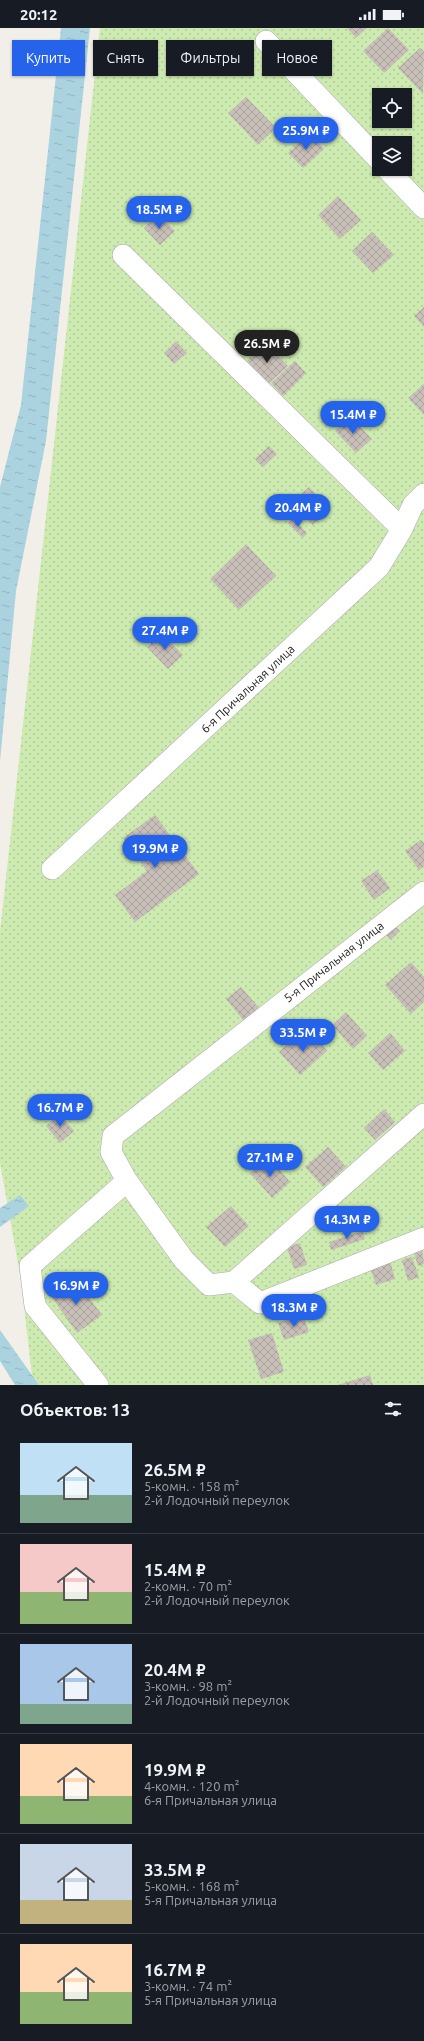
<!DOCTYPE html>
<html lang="ru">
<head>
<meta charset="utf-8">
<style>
	:root { --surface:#171b24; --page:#242831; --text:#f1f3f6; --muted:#9ea1a6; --line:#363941; --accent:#2563eb }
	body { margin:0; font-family:Ubuntu,sans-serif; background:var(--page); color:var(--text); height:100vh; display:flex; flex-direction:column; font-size:15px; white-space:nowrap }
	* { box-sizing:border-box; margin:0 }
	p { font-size:13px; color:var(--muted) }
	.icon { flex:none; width:22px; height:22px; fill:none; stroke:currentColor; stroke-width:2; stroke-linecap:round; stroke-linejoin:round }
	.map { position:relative; height:1357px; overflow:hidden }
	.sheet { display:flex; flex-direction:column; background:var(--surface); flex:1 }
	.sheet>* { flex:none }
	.guide { position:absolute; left:12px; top:12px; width:400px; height:36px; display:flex; gap:8px }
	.controls { position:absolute; left:372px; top:60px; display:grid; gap:8px }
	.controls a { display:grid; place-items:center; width:40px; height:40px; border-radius:0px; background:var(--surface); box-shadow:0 1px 3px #0004; font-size:20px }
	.price { position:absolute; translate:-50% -34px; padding:0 9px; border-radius:14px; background:var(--accent); color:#fff; font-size:13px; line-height:26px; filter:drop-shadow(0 1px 2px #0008) }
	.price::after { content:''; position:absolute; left:50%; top:24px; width:12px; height:9px; margin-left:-6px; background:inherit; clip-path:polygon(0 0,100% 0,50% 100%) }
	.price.active { background:#222; color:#fff }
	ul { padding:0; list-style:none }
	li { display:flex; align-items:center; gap:12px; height:100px; padding:0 20px }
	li+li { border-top:1px solid var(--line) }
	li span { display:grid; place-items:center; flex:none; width:112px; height:80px; border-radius:0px; color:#555 }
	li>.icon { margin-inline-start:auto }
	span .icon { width:48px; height:48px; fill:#fffc; stroke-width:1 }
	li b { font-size:17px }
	h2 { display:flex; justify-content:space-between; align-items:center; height:48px; padding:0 20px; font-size:17px }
	.chip { padding:0 14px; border-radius:0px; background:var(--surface); box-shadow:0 1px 3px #0004; font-size:14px; line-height:36px }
	.chip.active { background:var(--accent); color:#fff }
	.status { display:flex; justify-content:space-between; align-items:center; height:28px; padding:0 20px; background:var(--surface); direction:ltr }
	.status svg { height:11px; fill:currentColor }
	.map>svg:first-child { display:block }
	.garden { fill:url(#garden-dots); fill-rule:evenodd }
	.water { fill:url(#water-ripples) }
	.building { fill:url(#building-cross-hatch) }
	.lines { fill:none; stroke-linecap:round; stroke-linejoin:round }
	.minor-casing { stroke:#a9a9a9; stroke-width:22 }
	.minor { stroke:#fff; stroke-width:21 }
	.labels { text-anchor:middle; stroke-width:3.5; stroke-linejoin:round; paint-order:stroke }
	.street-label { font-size:12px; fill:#222; stroke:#fff }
</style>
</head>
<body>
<div class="status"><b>20:12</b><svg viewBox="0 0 49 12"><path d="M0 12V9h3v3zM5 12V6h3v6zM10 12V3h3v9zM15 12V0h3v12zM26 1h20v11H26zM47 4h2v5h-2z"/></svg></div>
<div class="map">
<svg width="424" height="1357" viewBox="0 0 424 1357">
	<defs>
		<pattern id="garden-dots" width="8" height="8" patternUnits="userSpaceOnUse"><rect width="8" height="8" fill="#cdebb0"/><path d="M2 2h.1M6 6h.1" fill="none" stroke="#b0c997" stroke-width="1.8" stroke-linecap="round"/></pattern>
		<pattern id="water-ripples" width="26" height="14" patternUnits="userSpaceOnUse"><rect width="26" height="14" fill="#aad3df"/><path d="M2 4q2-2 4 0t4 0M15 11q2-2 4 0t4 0" fill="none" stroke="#92b5bf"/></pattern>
		<pattern id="building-cross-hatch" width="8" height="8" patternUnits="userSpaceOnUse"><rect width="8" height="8" fill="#c7bfb8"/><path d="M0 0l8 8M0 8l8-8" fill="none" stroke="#aba49e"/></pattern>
	</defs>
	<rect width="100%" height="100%" fill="#f2efe9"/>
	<!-- garden -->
	<path class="garden" d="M 100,0 L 424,0 L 424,1357 L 33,1357 L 21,1252 L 0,1135 L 0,904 ZM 379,67 L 405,67 L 405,93 L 379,93 ZM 379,115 L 405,115 L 405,141 L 379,141 Z"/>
	<!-- water -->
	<path class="water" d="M 61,0 L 90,0 L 46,413 L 16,563 L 0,733 L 0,459 L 21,377 Z
		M 20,1167 L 29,1178 L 0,1199 L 0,1180 Z
		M 0,1302 L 39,1357 L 15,1357 L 0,1333 Z"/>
	<!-- building -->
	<path class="building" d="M 347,0 L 367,0 L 356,10 Z
		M 388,0 L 409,22 L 384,45 L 363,23 Z
		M 420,20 L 424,24 L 423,66 L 398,40 Z
		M 246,69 L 276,100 L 258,117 L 228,85 Z
		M 309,105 L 324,121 L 303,140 L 288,125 Z
		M 338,168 L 361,192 L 340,211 L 318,187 Z
		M 158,186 L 175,203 L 160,217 L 144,200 Z
		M 372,204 L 394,227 L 373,245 L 352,223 Z
		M 424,279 L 424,299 L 414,288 Z
		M 176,313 L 187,325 L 174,336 L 164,325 Z
		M 266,315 L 288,338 L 268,356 L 247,333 Z
		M 295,333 L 306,345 L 283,368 L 271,355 Z
		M 424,356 L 424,387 L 408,370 Z
		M 350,389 L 372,411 L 356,425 L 335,403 Z
		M 269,418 L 277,426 L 263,439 L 255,431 Z
		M 309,459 L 330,481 L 313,497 L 292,474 Z
		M 293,490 L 307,505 L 303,510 L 288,495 Z
		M 246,516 L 276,548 L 239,582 L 210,551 Z
		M 162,605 L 183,627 L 168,641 L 147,619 Z
		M 155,787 L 199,846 L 135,894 L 115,867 L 147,843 L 123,810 Z
		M 421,812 L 424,815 L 424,839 L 419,842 L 405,823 Z
		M 377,842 L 390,860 L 374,872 L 361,853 Z
		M 393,896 L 400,903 L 391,912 L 384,904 Z
		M 411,934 L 424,949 L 424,974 L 411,986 L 385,957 Z
		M 241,959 L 259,980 L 244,993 L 226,971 Z
		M 346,984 L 367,1008 L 353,1021 L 332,997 Z
		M 390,1005 L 405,1023 L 383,1042 L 368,1025 Z
		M 299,1006 L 305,1013 L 313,1006 L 327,1023 L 300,1047 L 279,1024 Z
		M 384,1081 L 395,1094 L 375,1112 L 364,1100 Z
		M 60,1086 L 74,1103 L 60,1115 L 46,1098 Z
		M 328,1119 L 346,1139 L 323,1159 L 305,1139 Z
		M 268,1129 L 290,1154 L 272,1170 L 250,1145 Z
		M 231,1178 L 249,1198 L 225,1219 L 206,1199 Z
		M 363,1203 L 365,1211 L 331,1222 L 329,1214 Z
		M 300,1215 L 307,1237 L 294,1241 L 287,1219 Z
		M 422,1219 L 424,1236 L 418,1238 L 413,1221 Z
		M 412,1229 L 419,1249 L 408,1253 L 402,1232 Z
		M 390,1233 L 395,1251 L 376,1257 L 370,1239 Z
		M 75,1251 L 102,1287 L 77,1305 L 51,1268 Z
		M 303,1287 L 309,1304 L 284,1312 L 278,1295 Z
		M 272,1305 L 284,1344 L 261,1351 L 248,1312 Z
		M 370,1347 L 373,1357 L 338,1357 Z"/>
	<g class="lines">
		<defs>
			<path id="minor" d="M 266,13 L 379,132
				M 387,141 L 424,180
				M 123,227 L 402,501
				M 52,841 L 379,539 L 402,501 L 413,477 L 424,466
				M 424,864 L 113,1108 L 111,1124 L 127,1153 L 184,1232 L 209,1257 L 234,1254 L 260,1275 L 424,1210
				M 234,1254 L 424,1086
				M 98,1357 L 35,1278 L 30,1238 L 127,1153"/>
		</defs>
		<!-- minor casing -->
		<use href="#minor" class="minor-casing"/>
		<!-- minor -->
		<use href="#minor" class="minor"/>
	</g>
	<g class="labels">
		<!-- street labels -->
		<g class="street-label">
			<text transform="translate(248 661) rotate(-43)" y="4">6-я Причальная улица</text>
			<text transform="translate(334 934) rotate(-38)" y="4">5-я Причальная улица</text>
		</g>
	</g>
</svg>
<div class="controls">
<a><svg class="icon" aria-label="locate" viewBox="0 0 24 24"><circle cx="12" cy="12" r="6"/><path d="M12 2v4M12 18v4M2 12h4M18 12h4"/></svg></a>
<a><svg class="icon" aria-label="layers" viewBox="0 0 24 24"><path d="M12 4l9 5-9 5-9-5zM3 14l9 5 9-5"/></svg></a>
</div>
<b class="price" style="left:306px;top:123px">25.9M ₽</b>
<b class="price" style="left:159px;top:202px">18.5M ₽</b>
<b class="price active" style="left:267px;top:336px">26.5M ₽</b>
<b class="price" style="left:353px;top:407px">15.4M ₽</b>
<b class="price" style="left:298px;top:500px">20.4M ₽</b>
<b class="price" style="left:165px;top:623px">27.4M ₽</b>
<b class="price" style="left:155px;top:841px">19.9M ₽</b>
<b class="price" style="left:303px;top:1025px">33.5M ₽</b>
<b class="price" style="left:60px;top:1100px">16.7M ₽</b>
<b class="price" style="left:270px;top:1150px">27.1M ₽</b>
<b class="price" style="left:347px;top:1212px">14.3M ₽</b>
<b class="price" style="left:76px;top:1278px">16.9M ₽</b>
<b class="price" style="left:294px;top:1300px">18.3M ₽</b>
<div class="guide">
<a class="chip active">Купить</a>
<a class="chip">Снять</a>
<a class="chip">Фильтры</a>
<a class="chip">Новое</a>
</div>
</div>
<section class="sheet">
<h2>Объектов: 13<svg class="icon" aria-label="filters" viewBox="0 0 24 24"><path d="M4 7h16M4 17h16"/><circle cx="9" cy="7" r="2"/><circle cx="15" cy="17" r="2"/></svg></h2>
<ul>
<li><span style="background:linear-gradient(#bfe0f5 65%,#7fa58c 0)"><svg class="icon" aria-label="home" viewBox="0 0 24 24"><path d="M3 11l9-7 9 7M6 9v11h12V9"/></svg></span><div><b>26.5M ₽</b><p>5-комн. · 158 m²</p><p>2-й Лодочный переулок</p></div></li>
<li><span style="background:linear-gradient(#f6c9c9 60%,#8fb573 0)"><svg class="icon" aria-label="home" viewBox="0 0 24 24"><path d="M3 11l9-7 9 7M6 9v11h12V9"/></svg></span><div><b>15.4M ₽</b><p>2-комн. · 70 m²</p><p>2-й Лодочный переулок</p></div></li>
<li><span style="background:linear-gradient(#a9c7e8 75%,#7fa58c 0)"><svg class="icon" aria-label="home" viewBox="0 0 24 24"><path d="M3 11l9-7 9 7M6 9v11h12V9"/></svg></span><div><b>20.4M ₽</b><p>3-комн. · 98 m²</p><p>2-й Лодочный переулок</p></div></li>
<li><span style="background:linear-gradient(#ffd9b3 65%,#8fb573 0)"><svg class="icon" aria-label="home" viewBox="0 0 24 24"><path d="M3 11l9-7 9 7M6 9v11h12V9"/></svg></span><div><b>19.9M ₽</b><p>4-комн. · 120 m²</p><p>6-я Причальная улица</p></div></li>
<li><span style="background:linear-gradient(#c9d6e8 70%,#c2b280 0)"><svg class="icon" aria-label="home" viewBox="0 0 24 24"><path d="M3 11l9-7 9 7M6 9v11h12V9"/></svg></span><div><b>33.5M ₽</b><p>5-комн. · 168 m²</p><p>5-я Причальная улица</p></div></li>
<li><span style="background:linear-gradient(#ffd9b3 60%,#8fb573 0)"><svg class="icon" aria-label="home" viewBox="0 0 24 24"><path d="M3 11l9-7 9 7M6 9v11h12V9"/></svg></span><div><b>16.7M ₽</b><p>3-комн. · 74 m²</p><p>5-я Причальная улица</p></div></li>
</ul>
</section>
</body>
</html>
